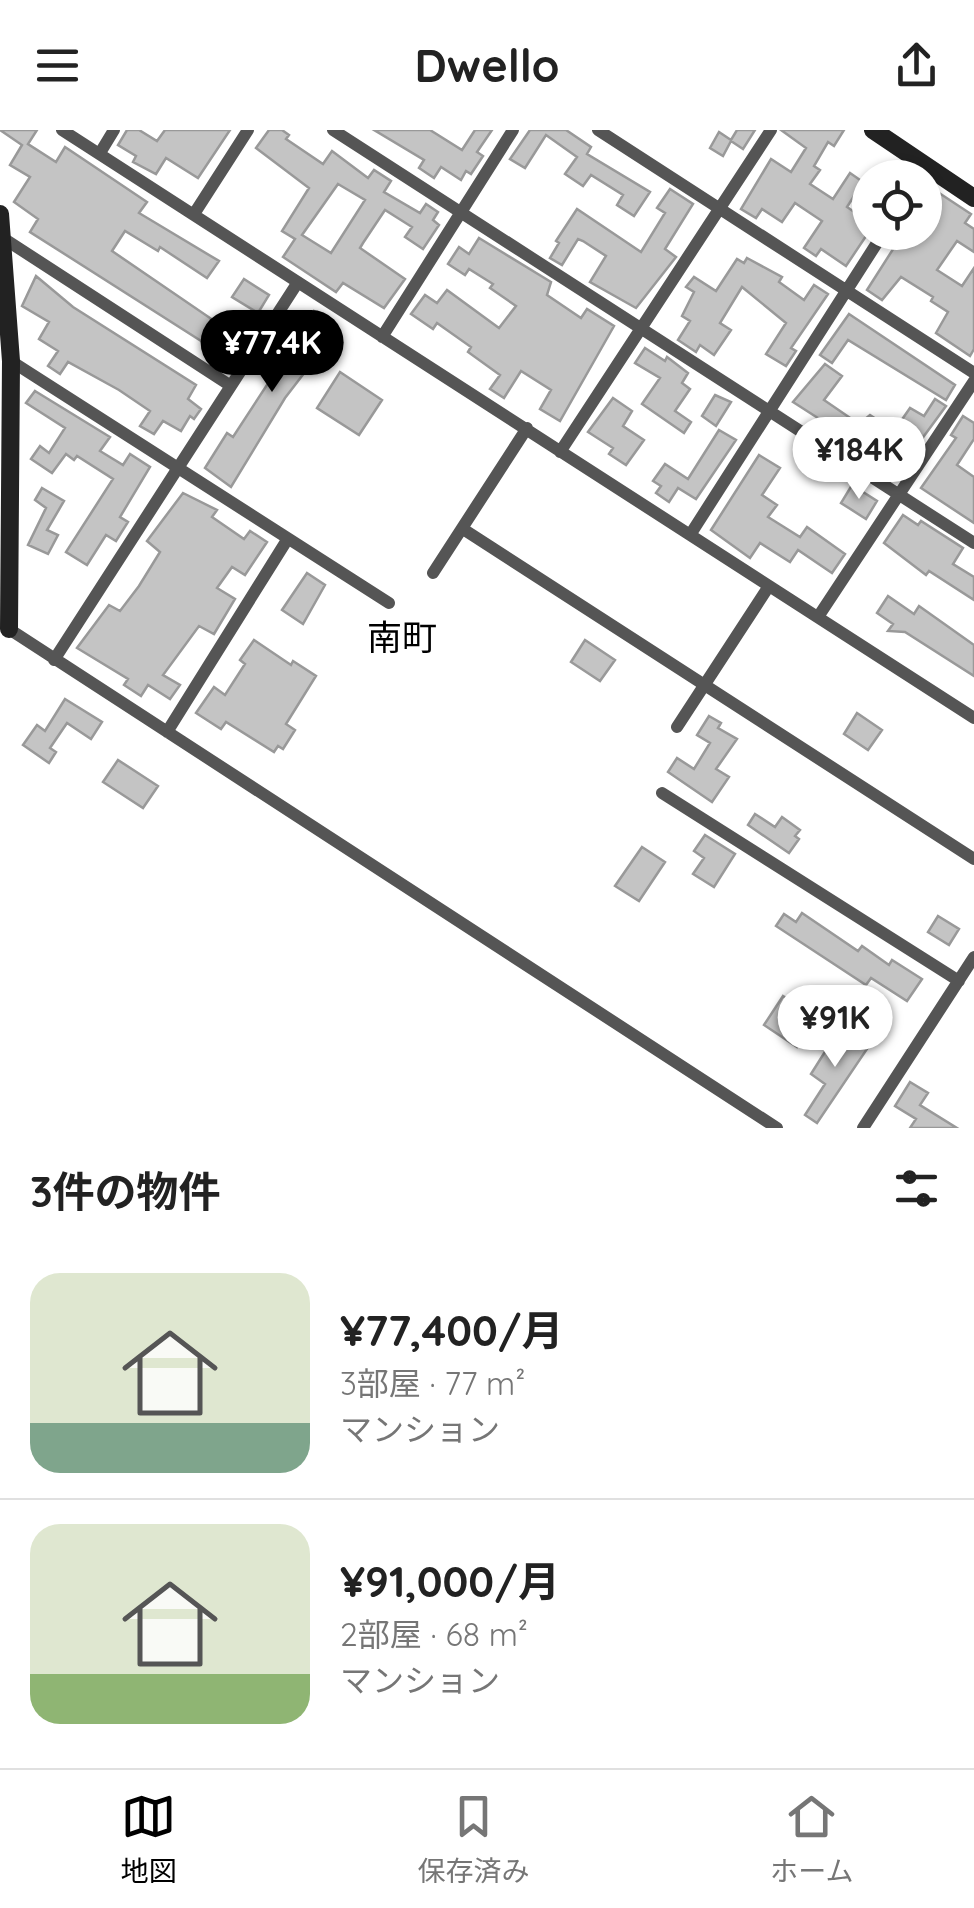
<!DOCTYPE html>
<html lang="ja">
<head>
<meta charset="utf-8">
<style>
	:root { --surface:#fff; --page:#f6f6f6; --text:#222; --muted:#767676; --line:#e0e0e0; --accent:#000 }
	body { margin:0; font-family:Quicksand,"Noto Sans JP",sans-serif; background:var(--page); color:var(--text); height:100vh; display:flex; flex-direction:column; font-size:38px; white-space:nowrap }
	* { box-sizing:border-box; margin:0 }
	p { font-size:32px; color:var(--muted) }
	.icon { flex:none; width:55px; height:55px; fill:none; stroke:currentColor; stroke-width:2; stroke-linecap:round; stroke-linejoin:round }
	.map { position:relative; height:998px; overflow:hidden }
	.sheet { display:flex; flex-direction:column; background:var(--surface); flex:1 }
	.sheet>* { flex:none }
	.fabs { position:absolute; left:852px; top:30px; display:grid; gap:20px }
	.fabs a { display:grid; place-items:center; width:90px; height:90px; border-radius:50%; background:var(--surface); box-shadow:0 2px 8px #0004; font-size:50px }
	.price { position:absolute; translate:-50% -85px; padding:0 22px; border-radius:35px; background:#fff; color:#222; font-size:32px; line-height:65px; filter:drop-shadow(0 2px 5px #0008) }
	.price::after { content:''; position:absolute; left:50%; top:60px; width:30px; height:22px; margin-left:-15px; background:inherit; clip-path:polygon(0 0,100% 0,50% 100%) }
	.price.on { background:var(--accent); color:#fff }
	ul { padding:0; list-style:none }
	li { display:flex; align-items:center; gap:30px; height:250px; padding:0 30px }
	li+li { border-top:2px solid var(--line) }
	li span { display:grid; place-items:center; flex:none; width:280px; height:200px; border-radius:30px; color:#555 }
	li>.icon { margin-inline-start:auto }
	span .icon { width:120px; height:120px; fill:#fffc; stroke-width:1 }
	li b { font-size:42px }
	h2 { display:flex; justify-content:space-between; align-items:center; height:120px; padding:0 30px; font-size:42px }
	header { display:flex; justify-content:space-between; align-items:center; height:130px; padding:0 30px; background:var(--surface); font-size:45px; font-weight:800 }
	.dock { display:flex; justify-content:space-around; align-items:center; height:140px; border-top:2px solid var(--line); background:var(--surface); font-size:28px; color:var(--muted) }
	.dock a { display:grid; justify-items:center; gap:5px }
	.dock .on { color:var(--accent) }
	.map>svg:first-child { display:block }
	.building { fill:#c4c4c4; stroke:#999; stroke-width:2.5; fill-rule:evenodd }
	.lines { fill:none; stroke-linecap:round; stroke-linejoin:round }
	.street { stroke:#555; stroke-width:12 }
	.secondary { stroke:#222; stroke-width:18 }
	.labels { text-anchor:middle; stroke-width:10; stroke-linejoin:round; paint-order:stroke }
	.quarter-label { font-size:35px; fill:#000; stroke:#fff }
</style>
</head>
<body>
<header><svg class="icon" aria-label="menu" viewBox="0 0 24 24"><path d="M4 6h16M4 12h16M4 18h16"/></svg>Dwello<svg class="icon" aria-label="share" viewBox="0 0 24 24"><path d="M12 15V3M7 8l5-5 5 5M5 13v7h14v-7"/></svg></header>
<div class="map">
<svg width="974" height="998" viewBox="0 0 974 998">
	<rect width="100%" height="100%" fill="#fff"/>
	<!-- building -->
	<path class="building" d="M 0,0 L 37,0 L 28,14 L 56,32 L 65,17 L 77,25 L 147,72 L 139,83 L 219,131 L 207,148 L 160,117 L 158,121 L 125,101 L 112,121 L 232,203 L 220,223 L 30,102 L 38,89 L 14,72 L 30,47 L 10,35 L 22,15 Z
		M 127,0 L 139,0 L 157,11 L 165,0 L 230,0 L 198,48 L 166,28 L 156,44 L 133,32 L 136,26 L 118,15 Z
		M 269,0 L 282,0 L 289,5 L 286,9 L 323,34 L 332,21 L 368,48 L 374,40 L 391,51 L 384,62 L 420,83 L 426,74 L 438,82 L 433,90 L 439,95 L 423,119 L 405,107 L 412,97 L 385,80 L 363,113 L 360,118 L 405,149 L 384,178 L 343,153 L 336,162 L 283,127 L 295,109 L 282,101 L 309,58 L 256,18 ZM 338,54 L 365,70 L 331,123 L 302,105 Z
		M 374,0 L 430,0 L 462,20 L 475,0 L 492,0 L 477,22 L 483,26 L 471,44 L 466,41 L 461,50 L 441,37 L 434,48 L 419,38 L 424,30 Z
		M 530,0 L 566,0 L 591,17 L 587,24 L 650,62 L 634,86 L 617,75 L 623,65 L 591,45 L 583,56 L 565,44 L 577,27 L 546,5 L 525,38 L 510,29 Z
		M 737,0 L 755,0 L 743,19 L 731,11 L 723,26 L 710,18 L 719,2 L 731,10 Z
		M 781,0 L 844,0 L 834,16 L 828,12 L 814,36 L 820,40 L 810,54 L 833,69 L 850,43 L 863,52 L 847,77 L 870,93 L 870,100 L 846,136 L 821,119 L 816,126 L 804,118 L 822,91 L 795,73 L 782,92 L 762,79 L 756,88 L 741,79 L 771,29 L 791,42 L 806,18 Z
		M 930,57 L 971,84 L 965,93 L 974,99 L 974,122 L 957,111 L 937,140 L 962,156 L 974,138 L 974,219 L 970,226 L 936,203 L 948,182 L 931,171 L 933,167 L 901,147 L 882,170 L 867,160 L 904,102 L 925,102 L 925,64 Z
		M 670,59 L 693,74 L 665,119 L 676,127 L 636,178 L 590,152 L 606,126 L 583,111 L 578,109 L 562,135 L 550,128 L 559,113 L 556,111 L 577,79 L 641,122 L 665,83 L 657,78 Z
		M 479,108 L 551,152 L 547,165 L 581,188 L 587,179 L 614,196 L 560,291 L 540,279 L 551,260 L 521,241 L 504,268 L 490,259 L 500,245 L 468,222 L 471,217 L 437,193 L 433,199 L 411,184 L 425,165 L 437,173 L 447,160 L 499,198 L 516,176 L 490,158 L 493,154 L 469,139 L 465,145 L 448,134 L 459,117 L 469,124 Z
		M 747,128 L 782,147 L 779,152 L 804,170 L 814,155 L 828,164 L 791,218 L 796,221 L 786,236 L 766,224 L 786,193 L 742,157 L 720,193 L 731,200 L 714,225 L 700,215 L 696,222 L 678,210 L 690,191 L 682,186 L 694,162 L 686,157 L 694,147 L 716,161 L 737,129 L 744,133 Z
		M 36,146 L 73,177 L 196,255 L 188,269 L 201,279 L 194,289 L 190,286 L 181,301 L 163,291 L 154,304 L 140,296 L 150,281 L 119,260 L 68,232 L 60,244 L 48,236 L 58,221 L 39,209 L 49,192 L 22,176 Z
		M 244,149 L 269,165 L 258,183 L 232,167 Z
		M 314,181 L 336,195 L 325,210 L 328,212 L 285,268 L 231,357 L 205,338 L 227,303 L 233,307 L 280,235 L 266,225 L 291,194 L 301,201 Z
		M 849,184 L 955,255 L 946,270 L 848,210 L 832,233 L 820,225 Z
		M 645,218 L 665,231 L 667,227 L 688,243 L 682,253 L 690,259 L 675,281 L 691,292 L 684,303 L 642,274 L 660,248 L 635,233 Z
		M 825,234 L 842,246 L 824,270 L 859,294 L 870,285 L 894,301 L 910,278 L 924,286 L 935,269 L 946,276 L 899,340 L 793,272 Z
		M 340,242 L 382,270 L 359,305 L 317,278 Z
		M 35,261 L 110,307 L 100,321 L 123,335 L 130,324 L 150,337 L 120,387 L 128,392 L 116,411 L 106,405 L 87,435 L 66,422 L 113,349 L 77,326 L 74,330 L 66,324 L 52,343 L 31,329 L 40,316 L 49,323 L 65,298 L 26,273 Z
		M 715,265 L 731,272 L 716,296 L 702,286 Z
		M 613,268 L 632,281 L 623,296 L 644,310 L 626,335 L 609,324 L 613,318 L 588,302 Z
		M 963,286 L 974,293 L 974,309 L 957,335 L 974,347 L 974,393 L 921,358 L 956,308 L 951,305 Z
		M 719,300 L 736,310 L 696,369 L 678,358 L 669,372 L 656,363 L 661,356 L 653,351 L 665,334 L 688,349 Z
		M 759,325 L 780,338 L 762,365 L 777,375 L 768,387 L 800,407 L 807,397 L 845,424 L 832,443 L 798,420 L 790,432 L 760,413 L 750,428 L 711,400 Z
		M 852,355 L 877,371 L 866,389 L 841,373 Z
		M 42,358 L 64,371 L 47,400 L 58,405 L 48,424 L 28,415 L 46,378 L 35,370 Z
		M 183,363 L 217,380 L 212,387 L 244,409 L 250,401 L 267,412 L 245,445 L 232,437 L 217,458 L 235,469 L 214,504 L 199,496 L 163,545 L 180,555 L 170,569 L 148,555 L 141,566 L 124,555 L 128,549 L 77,518 L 109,475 L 120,481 L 139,456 L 160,422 L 147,411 Z
		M 903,385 L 918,395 L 921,391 L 963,418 L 953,434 L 974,447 L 974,470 L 929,441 L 926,445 L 884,413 Z
		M 307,443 L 325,455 L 303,494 L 282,480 Z
		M 888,466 L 914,484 L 919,476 L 974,515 L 974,546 L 905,502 L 888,501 L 893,494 L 877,483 Z
		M 254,510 L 291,535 L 293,531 L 316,546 L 286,594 L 295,600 L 283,619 L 278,616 L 274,622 L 226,592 L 221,599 L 196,583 L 214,557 L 225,565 L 245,534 L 240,530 Z
		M 585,510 L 615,530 L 600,551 L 571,532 Z
		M 65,569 L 102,592 L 91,609 L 67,593 L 50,618 L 56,622 L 49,633 L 23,615 L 37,595 L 45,601 Z
		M 857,583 L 882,600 L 868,620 L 844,604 Z
		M 709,586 L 721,593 L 718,598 L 737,609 L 716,639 L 729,647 L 712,672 L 668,642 L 677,628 L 694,639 L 710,613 L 697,605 Z
		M 118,630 L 158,656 L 143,678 L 103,652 Z
		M 755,684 L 775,697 L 782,687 L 800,700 L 795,706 L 799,709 L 789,723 L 748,695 Z
		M 705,705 L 735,724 L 714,757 L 693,744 L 704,728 L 694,721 Z
		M 642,717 L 665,732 L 639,771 L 615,756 Z
		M 802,783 L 858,821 L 862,816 L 889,835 L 892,830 L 922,849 L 907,871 L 871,848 L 866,855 L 776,796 L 784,784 L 796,792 Z
		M 938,786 L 959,799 L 949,815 L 928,802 Z
		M 783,866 L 816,887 L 797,917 L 764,895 Z
		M 840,898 L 869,916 L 817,993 L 805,985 L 825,954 L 811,944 Z
		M 910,952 L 928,963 L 920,975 L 957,998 L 910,998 L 916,989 L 895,976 Z"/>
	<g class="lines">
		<!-- street -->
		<path class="street" d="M 62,0 L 974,588
			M 333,0 L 974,413
			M 598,0 L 974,243
			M 100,23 L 114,0
			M 194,84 L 248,0
			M 3,108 L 231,256
			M 382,207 L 513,0
			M 11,231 L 389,473
			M 560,322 L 771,0
			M 463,399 L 974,729
			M 690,405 L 884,102
			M 433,443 L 527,298
			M 818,487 L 974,251
			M 9,499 L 777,998
			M 54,530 L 298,152
			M 677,597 L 769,456
			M 167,602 L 287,410
			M 662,663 L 959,851
			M 863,998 L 974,827"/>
		<!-- secondary -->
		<path class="secondary" d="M 873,0 L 974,68
			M 0,84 L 11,231 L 9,499"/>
	</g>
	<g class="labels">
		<!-- quarter labels -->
		<g class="quarter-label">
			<text x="402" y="520">南町</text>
		</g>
	</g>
</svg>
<div class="fabs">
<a><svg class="icon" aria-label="locate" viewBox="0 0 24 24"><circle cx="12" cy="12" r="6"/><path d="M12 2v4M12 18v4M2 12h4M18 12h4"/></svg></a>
</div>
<b class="price on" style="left:272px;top:265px">¥77.4K</b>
<b class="price" style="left:859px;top:372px">¥184K</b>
<b class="price" style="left:835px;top:940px">¥91K</b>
</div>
<section class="sheet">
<h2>3件の物件<svg class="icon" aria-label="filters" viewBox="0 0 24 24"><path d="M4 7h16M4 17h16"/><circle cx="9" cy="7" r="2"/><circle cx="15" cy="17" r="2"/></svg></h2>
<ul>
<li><span style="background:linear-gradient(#dfe7d0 75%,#7fa58c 0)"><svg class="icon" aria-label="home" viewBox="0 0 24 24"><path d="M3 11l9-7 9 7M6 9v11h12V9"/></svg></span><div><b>¥77,400/月</b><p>3部屋 · 77 m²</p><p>マンション</p></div></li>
<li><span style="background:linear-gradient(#dfe7d0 75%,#8fb573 0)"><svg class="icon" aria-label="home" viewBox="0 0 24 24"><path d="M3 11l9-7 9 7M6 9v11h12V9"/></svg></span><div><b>¥91,000/月</b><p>2部屋 · 68 m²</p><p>マンション</p></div></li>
</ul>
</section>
<nav class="dock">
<a class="on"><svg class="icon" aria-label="map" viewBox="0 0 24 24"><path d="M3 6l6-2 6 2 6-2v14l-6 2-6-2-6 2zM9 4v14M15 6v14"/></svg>地図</a>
<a><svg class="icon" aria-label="saved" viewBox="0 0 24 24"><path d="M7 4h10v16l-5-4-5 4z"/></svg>保存済み</a>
<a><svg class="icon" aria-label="home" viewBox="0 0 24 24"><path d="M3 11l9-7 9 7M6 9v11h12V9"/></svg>ホーム</a>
</nav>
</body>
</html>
